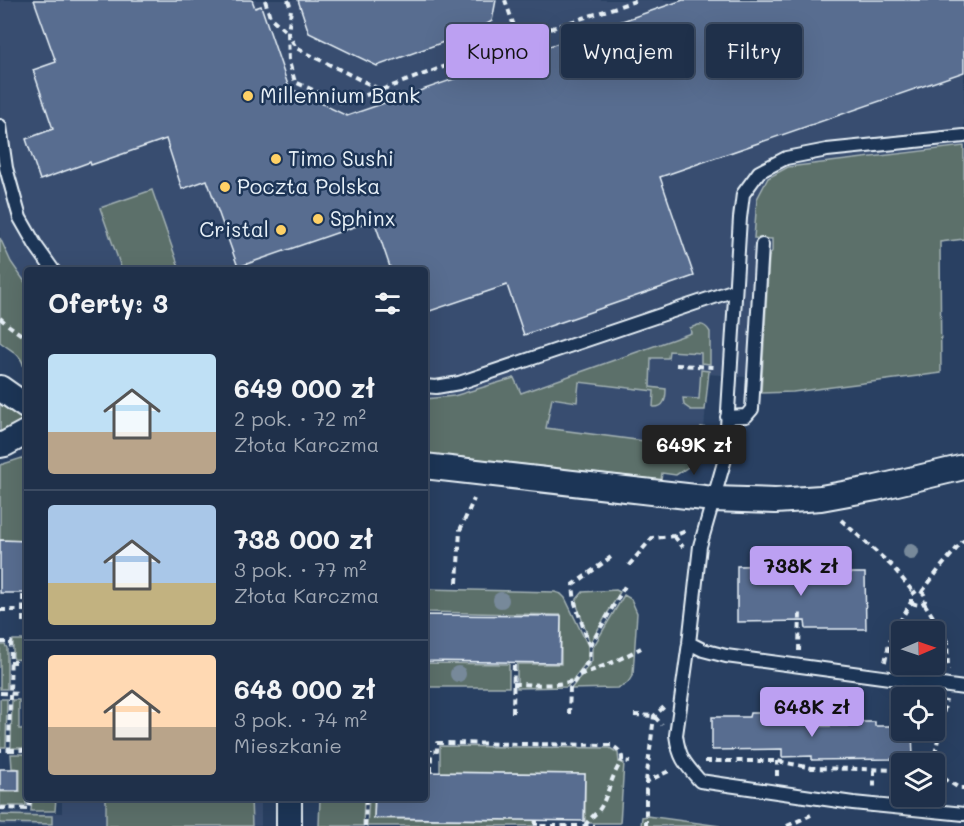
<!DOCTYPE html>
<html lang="pl">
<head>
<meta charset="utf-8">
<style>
	:root { --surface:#1f304a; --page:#2c3c54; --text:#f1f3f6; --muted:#a1a9b5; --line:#3c4b62; --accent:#bca0f2 }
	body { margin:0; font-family:Mali,sans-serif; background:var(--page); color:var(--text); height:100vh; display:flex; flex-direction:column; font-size:22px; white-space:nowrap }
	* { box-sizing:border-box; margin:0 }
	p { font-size:20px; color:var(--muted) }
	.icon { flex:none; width:33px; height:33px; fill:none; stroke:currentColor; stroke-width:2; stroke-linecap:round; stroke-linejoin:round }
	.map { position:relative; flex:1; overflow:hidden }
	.sheet { position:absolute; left:24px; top:267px; width:404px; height:534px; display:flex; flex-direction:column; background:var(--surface); border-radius:6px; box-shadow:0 6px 24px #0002,0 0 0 2px var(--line) }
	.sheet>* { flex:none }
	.top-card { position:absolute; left:446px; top:24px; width:428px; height:54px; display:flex; gap:12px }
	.needle { width:39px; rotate:88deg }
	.buttons { position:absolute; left:891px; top:621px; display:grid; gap:12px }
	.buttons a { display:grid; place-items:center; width:54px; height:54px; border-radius:6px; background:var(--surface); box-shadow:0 6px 24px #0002,0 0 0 2px var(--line); font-size:30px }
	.price { position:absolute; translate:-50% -51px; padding:0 14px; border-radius:6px; background:var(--accent); color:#111; font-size:20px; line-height:39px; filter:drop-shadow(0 2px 3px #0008) }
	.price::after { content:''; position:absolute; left:50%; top:36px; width:18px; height:14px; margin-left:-9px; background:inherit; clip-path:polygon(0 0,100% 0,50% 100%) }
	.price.current { background:#222; color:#fff }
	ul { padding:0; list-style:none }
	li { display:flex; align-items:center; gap:18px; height:150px; padding:0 24px }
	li+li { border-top:2px solid var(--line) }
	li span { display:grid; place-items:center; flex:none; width:168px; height:120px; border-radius:6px; color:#555 }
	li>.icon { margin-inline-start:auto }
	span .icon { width:72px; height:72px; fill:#fffc; stroke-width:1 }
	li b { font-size:26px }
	h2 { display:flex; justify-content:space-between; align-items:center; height:72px; padding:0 24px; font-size:26px }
	.pill { padding:0 21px; border-radius:6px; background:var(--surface); box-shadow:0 6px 24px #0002,0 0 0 2px var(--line); font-size:21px; line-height:54px }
	.pill.current { background:var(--accent); color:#111 }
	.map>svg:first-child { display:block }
	.built { fill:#374e70 }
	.green { fill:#5c706b; stroke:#a2b0b2; stroke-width:1.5 }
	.building { fill:#586d90; stroke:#e8f1f8; stroke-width:1.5 }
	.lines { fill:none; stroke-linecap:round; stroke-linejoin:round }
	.lane-casing { stroke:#e8f1f8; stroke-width:16 }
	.street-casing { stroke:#e8f1f8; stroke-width:28 }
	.path { stroke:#e8f1f8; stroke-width:4; stroke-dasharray:6 4.5; stroke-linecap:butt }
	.lane { stroke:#1d3557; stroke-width:12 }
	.street { stroke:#1d3557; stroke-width:24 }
	.tree { fill:#77899a }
	.poi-dot { fill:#ffd166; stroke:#1d3557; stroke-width:2 }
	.labels { text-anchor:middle; stroke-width:5; stroke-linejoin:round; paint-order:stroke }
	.poi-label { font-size:21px; fill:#e8f1f8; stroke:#1d3557; text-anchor:start }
</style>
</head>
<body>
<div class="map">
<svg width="964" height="826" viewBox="0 0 964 826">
	<rect width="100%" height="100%" fill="#294062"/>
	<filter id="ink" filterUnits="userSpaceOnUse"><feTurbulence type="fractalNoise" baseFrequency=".0167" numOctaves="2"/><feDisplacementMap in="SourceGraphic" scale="12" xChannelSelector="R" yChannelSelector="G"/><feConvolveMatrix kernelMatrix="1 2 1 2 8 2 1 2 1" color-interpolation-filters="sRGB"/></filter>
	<g filter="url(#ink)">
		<!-- built -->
		<path class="built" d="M 0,0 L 964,0 L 964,146 L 788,167 L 768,178 L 757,199 L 747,377 L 708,374 L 703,445 L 662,445 L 425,422 L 424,270 L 27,270 L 27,321 L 0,304 Z
			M 62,798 L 261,798 L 261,826 L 0,826 L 0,812 L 62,813 Z"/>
		<!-- green -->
		<path class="green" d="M 964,146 L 964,239 L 940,242 L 941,373 L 793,392 L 761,393 L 769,257 L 772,251 L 772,239 L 754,238 L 757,199 L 768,178 L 788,167 Z
			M 152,190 L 180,270 L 122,270 L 100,208 Z
			M 0,238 L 11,262 L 27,285 L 27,388 C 24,382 25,375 24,368 C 22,354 10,350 0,342 Z
			M 698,325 C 704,324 707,327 710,332 L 710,364 L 701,363 L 701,353 L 669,351 L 668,358 L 651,358 L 650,387 L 666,389 C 666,398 665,408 653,407 L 654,391 L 579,382 L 577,402 L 552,398 L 546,428 L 667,444 L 700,444 L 701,427 L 707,428 L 703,452 L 693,464 L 676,475 L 662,473 L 661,480 L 425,453 L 425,399 L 454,396 L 514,378 L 521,393 L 691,333 L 690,328 Z
			M 701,370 L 709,371 L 705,410 L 691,410 L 684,405 L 683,398 L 699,399 Z
			M 0,395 L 27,416 L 27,423 L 0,436 Z
			M 22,458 L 27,459 L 27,541 L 0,540 L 0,465 Z
			M 425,589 L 555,592 L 561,594 L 565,598 L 588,646 L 588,660 L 567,687 L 517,688 L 517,664 L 561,664 L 561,615 L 425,612 Z
			M 616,590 L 620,592 L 590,643 L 577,605 L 577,599 L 583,592 Z
			M 624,595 L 631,599 L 637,613 L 633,674 C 629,682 626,686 617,688 L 571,689 L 592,661 L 592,649 Z
			M 13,640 L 27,640 L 27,660 L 14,659 L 13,656 Z
			M 0,645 L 5,645 L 7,648 L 7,689 L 0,689 Z
			M 425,663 L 509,664 L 509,687 L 425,687 Z
			M 0,699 L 7,699 L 6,747 L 0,747 Z
			M 12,700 L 19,700 L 19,729 L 27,729 L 27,748 L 11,748 Z
			M 440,746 L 610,748 L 618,753 L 619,762 L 624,763 L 620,823 L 585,823 L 585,774 L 440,772 Z
			M 11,754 L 26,754 L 26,806 L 0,806 L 0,792 L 20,792 L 20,769 L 12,768 Z
			M 32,798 L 56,798 L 55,811 L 31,811 Z
			M 106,798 L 251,798 L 252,826 L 106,826 Z
			M 320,798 L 364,798 L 363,826 L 319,826 Z
			M 369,798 L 374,798 L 374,819 L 534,820 L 534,826 L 367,826 Z
			M 0,815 L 52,816 L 52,824 L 0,823 Z
			M 647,816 L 720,826 L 641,826 L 642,817 Z"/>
		<!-- building -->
		<path class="building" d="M 34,0 L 252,0 L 255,8 L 261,6 L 289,88 L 347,116 L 683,0 L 964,0 L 964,72 L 660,177 L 694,276 L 524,335 L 507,285 L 424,313 L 424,270 L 391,270 L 374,220 L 238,267 L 207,180 L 182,189 L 166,139 L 91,165 L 90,162 L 40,180 L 26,139 L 53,129 L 33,70 L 56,62 Z
			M 298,0 L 496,0 L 492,21 L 477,30 L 377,66 L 309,33 Z
			M 0,540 L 27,541 L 27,593 L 0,593 Z
			M 796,565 L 796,573 L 865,573 L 866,629 L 806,629 L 805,621 L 737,622 L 737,566 Z
			M 424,615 L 561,616 L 560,663 L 424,661 Z
			M 750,713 L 775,713 L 775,717 L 813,716 L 813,726 L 849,726 L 849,722 L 875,722 L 875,726 L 902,726 L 902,730 L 912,730 L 913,758 L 894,759 L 812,760 L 812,756 L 782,757 L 782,749 L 712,750 L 712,717 L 749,717 Z
			M 0,769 L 19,769 L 19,791 L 0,791 Z
			M 424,772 L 585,774 L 584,821 L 374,818 L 375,798 L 424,798 Z"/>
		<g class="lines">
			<defs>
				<path id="lane" d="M 0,126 L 6,168 L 20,218 L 36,246 L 53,270
					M 964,136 L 827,150 L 786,158 L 759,172 L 743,194 L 740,218 L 725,459 L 700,546 L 689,643 L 676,735 C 679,758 685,764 700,781 L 853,803 L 964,814
					M 424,386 L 436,387 L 459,383 L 735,290
					M 727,417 L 746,416 L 752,409 L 762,245
					M 689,643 L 703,650 L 726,656 L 964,688"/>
				<path id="street" d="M 0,388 L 27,407
					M 0,445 L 5,444 L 27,432
					M 424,466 L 713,499 L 775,501 L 821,498 L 876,488 L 964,467
					M 289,826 L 289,798"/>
			</defs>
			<!-- lane casing -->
			<use href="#lane" class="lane-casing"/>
			<!-- street casing -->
			<use href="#street" class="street-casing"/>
			<!-- path -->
			<path class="path" d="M 265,0 L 270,17 L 288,33 L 289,62 L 295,82 L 342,103 L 381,90
				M 288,0 L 291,9 L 288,33 L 296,48 L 381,90 L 519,39 L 638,0
				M 505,0 L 524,55
				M 316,101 L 319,93
				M 0,318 L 8,325 L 27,339
				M 676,365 L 714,367
				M 841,520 L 893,567 L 913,592
				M 674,536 L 683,547
				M 629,565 L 652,538 L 674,536 L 688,530
				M 457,583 L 460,530 L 474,499
				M 922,592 L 940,568 L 964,540
				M 924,603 L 947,638 L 948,670
				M 0,610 L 27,610
				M 23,622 L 23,594
				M 0,642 L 11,642 L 9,750 L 0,750
				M 590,646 L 625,586
				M 799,651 L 800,611
				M 10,662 L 27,662
				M 885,662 L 889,644 L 895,630 L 911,602 L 911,595 L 918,590 C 932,595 924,611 911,602
				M 579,675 C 601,668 621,659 641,648
				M 513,684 C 533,684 556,687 575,680
				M 0,693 L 21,694
				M 513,713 L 514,662
				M 569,714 L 570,688 L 589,660 L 590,647 L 575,603 L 573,585 L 611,557
				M 634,715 L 654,716 L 662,725
				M 9,750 L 27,750
				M 424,750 L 437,751 L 437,743 L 611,745 C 618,749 623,753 622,761 L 630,762
				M 705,761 L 777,761 L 812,768 L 902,770
				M 933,764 L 946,700
				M 874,770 L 874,790
				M 431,772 L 431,750
				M 934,772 L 959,788 L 964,788
				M 777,776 L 777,761
				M 646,782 L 654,716 L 664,707
				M 0,808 L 29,809 L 30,798
				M 536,820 L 536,826 L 595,826
				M 365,826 L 366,798
				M 585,826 C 589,818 597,814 601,807 C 609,792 612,774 622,761
				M 646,826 L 646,782 L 671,770
				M 787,826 L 811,815"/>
			<!-- lane -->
			<use href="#lane" class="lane"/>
			<!-- street -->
			<use href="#street" class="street"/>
		</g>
		<!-- trees -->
		<g class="tree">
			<circle cx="911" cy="552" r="8"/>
			<circle cx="501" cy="600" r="8"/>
			<circle cx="458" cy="674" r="8"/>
		</g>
	</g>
	<!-- markers -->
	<g class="poi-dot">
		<circle cx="248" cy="96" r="6"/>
		<circle cx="276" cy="159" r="6"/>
		<circle cx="225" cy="187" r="6"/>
		<circle cx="318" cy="219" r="6"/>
		<circle cx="281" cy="230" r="6"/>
	</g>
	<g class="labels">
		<!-- poi labels -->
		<g class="poi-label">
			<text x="260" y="103">Millennium Bank</text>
			<text x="288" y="166">Timo Sushi</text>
			<text x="237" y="194">Poczta Polska</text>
			<text x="330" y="226">Sphinx</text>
			<text x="269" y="237" text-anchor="end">Cristal</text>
		</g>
	</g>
</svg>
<div class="buttons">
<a><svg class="needle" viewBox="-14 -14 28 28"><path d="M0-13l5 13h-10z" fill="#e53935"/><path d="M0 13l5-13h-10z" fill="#a1a9b5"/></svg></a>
<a><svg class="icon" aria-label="locate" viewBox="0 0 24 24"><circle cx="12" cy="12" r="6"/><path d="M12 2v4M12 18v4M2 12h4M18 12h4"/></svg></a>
<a><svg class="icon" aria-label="layers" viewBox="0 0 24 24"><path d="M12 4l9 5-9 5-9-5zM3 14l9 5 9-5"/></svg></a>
</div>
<b class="price current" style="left:694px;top:476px">649K zł</b>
<b class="price" style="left:801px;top:597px">738K zł</b>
<b class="price" style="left:812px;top:738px">648K zł</b>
<div class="top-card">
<a class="pill current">Kupno</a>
<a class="pill">Wynajem</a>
<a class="pill">Filtry</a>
</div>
<section class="sheet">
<h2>Oferty: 3<svg class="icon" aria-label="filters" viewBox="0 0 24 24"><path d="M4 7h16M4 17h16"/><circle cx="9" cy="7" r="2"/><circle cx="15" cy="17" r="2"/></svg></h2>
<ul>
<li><span style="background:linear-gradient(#bfe0f5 65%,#b9a48a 0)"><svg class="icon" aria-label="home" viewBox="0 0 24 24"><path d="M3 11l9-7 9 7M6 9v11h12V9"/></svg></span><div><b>649 000 zł</b><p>2 pok. · 72 m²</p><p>Złota Karczma</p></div></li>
<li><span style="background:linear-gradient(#a9c7e8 65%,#c2b280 0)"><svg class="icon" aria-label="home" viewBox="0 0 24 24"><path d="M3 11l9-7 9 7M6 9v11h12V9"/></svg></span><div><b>738 000 zł</b><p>3 pok. · 77 m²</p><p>Złota Karczma</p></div></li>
<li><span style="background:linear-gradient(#ffd9b3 60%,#b9a48a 0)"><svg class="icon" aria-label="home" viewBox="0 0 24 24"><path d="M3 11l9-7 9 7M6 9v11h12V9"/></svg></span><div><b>648 000 zł</b><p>3 pok. · 74 m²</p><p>Mieszkanie</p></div></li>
</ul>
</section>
</div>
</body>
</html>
